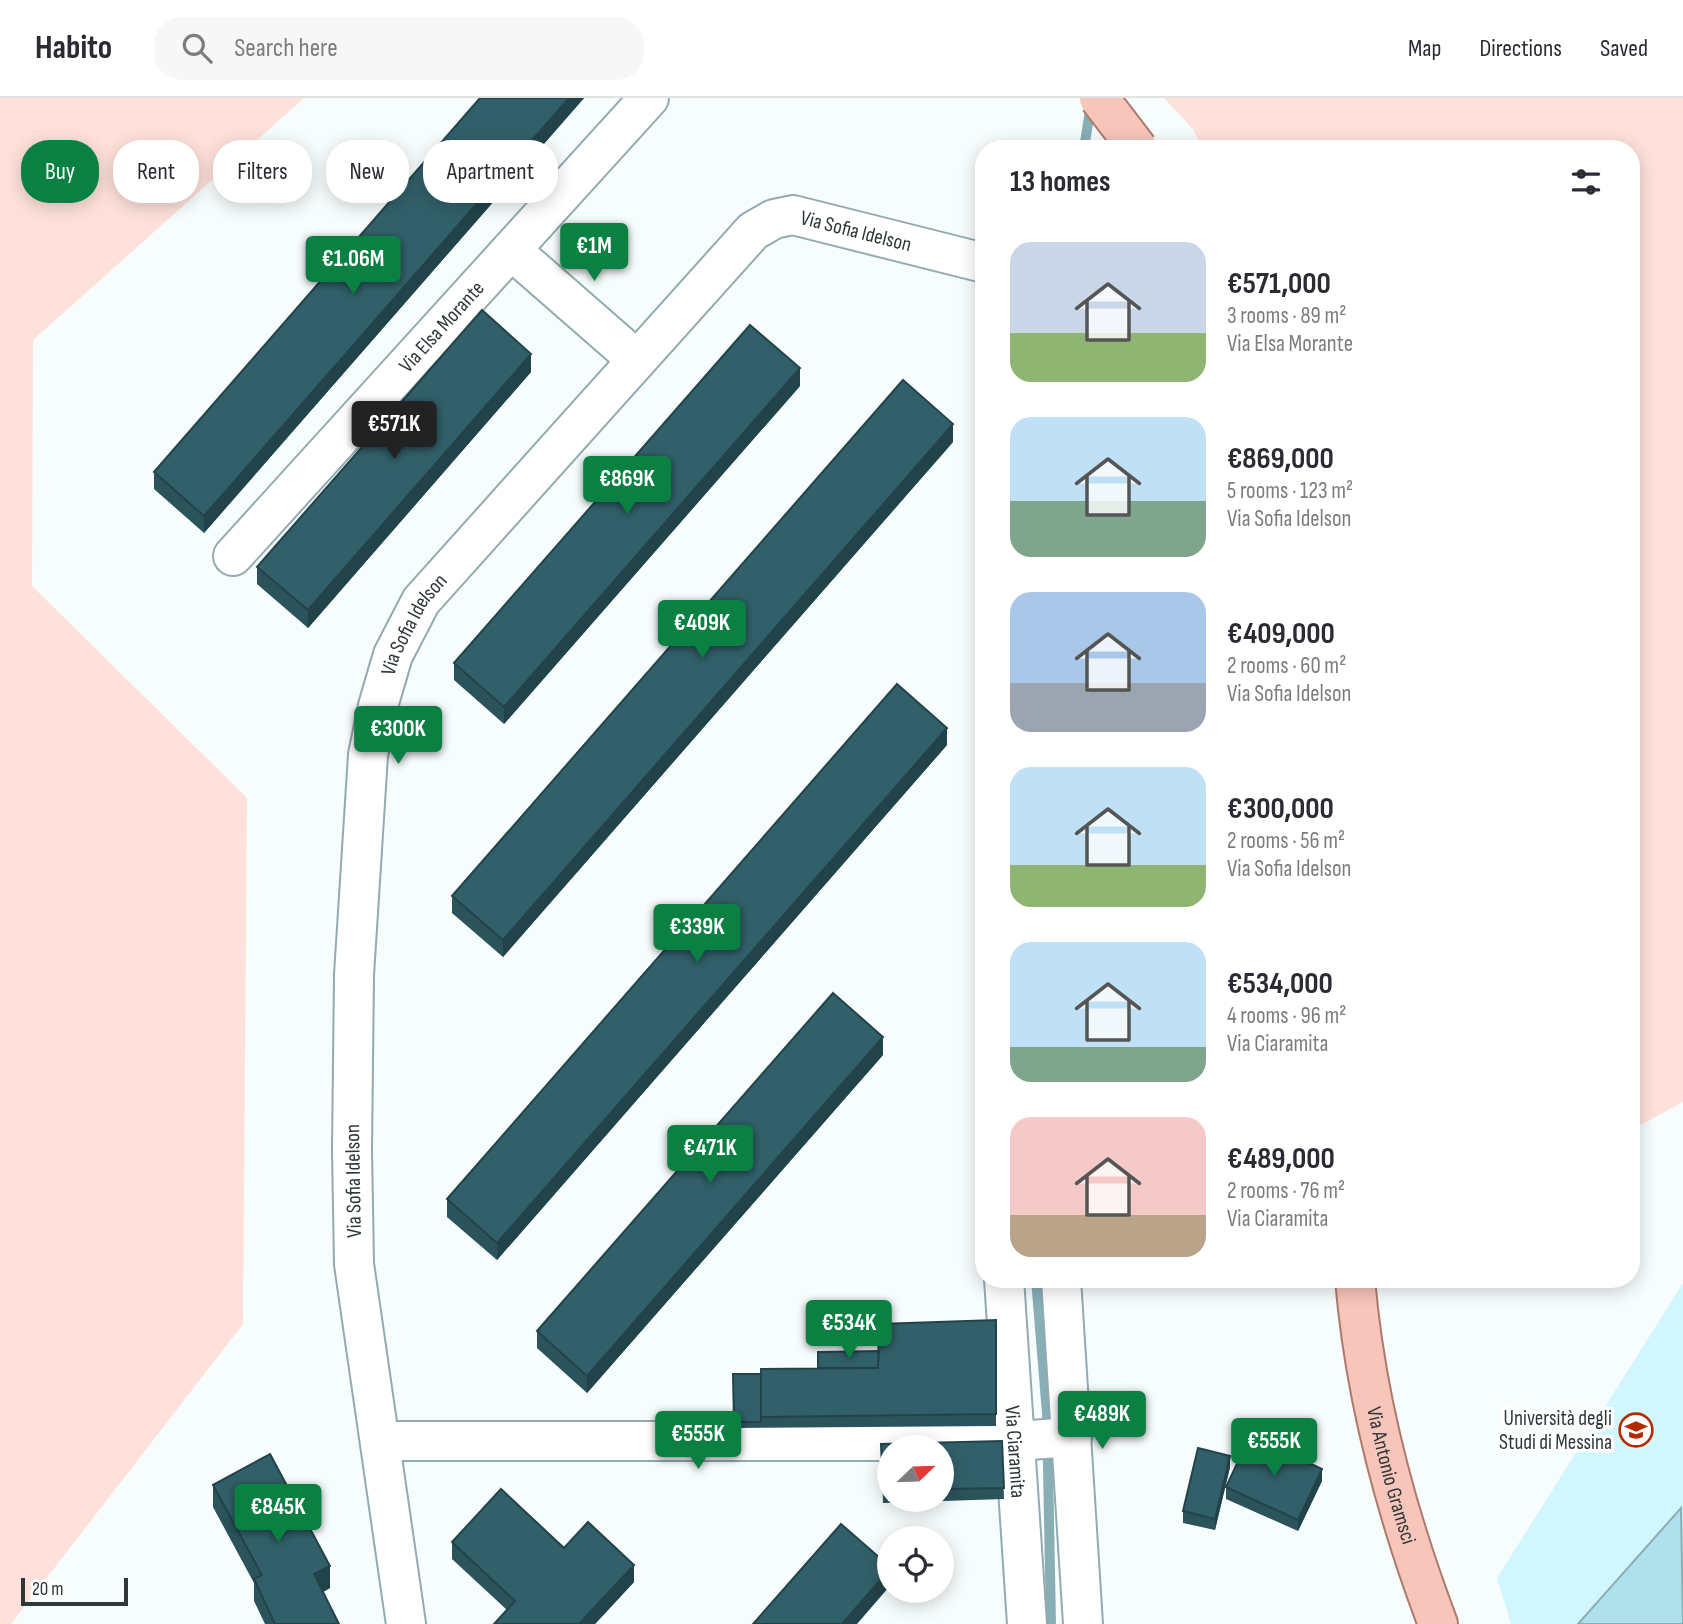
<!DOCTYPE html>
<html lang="en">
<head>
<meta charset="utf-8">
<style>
	:root { --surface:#fff; --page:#f7f7f7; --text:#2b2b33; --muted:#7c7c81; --line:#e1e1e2; --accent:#0b8043 }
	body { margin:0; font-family:"Sofia Sans Condensed",sans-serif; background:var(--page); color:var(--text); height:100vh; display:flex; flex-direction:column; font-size:26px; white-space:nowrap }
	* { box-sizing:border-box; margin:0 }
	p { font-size:23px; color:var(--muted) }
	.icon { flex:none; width:38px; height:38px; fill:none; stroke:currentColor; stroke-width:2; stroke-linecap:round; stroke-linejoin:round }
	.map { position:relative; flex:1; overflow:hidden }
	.details { position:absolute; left:975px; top:42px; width:665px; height:1148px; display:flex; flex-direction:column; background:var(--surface); border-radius:28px; box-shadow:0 4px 18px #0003 }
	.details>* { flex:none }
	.banner { position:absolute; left:21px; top:42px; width:665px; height:63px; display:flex; gap:14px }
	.needle { width:46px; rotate:67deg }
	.buttons { position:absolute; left:877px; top:1337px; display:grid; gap:14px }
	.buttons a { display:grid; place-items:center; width:77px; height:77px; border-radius:50%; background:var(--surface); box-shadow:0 4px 18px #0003; font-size:35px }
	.scale { position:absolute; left:21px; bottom:18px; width:107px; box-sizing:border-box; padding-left:7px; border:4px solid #2e383a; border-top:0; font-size:19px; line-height:24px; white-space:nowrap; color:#2e383a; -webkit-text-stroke:5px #fff; paint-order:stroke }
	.price { position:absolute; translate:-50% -60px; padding:0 16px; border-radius:7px; background:var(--accent); color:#fff; font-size:23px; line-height:46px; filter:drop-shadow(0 2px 4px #0008) }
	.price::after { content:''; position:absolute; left:50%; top:42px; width:21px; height:16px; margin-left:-10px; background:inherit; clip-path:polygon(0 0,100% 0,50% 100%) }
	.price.selected { background:#222; color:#fff }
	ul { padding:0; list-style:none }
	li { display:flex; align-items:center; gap:21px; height:175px; padding:0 35px }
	li span { display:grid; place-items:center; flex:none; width:196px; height:140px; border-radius:21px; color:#555 }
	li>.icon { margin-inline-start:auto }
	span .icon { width:84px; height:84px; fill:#fffc; stroke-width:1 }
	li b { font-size:30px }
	h2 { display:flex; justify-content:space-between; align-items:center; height:84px; padding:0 35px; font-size:30px }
	.pill { padding:0 24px; border-radius:28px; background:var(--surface); box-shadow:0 4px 18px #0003; font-size:24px; line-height:63px }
	.pill.selected { background:var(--accent); color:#fff }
	header { display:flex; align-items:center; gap:42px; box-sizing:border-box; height:98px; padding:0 35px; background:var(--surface); border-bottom:2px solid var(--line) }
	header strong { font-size:33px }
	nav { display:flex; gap:38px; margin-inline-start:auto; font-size:24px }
	.search { width:490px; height:63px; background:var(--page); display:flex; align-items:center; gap:18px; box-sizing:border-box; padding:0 24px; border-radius:28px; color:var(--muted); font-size:26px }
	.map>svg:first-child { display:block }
	.built { fill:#d2f6fe }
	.green { fill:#fee1da }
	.water { fill:#afe0eb; stroke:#88aeb6; stroke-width:2 }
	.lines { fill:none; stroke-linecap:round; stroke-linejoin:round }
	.stream { stroke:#88aeb6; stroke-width:10 }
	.minor-casing { stroke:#92abb1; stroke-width:42 }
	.major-casing { stroke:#ad7b6e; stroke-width:42 }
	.minor { stroke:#fff; stroke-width:38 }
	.major { stroke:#f7c5b9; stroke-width:38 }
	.major-bridge-casing { stroke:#ad7b6e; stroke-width:42; stroke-linecap:butt }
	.major-bridge { stroke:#f7c5b9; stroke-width:38 }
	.wall { fill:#2b535b; fill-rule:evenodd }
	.shaded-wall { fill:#23434a }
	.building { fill:#32606a; stroke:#23434a; stroke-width:2 }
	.labels { text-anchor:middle; stroke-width:7; stroke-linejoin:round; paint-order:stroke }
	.street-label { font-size:21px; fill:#2e383a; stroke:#fff }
	.poi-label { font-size:21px; fill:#2e383a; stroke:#fff; text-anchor:end }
</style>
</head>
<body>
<header>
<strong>Habito</strong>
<div class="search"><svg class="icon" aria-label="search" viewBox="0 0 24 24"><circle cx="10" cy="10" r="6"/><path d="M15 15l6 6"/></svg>Search here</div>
<nav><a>Map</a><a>Directions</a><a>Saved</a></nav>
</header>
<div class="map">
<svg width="1683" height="1526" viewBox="0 0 1683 1526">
	<rect width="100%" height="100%" fill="#f7fcfd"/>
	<!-- built -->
	<path class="built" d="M 1683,1185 L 1683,1526 L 1511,1526 L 1497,1480 Z"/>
	<!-- green -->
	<path class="green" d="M 0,0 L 304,0 L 33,242 L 32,488 L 247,700 L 243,1226 L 11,1526 L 0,1526 Z
		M 1164,0 L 1683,0 L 1683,1004 L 1631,1032 L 1631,51 L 1202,51 L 1193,31 Z"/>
	<!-- water -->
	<path class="water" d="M 1681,1410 L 1683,1526 L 1578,1526 Z"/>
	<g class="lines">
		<!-- stream -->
		<path class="stream" d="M 1084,51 L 1091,6
			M 1036,1181 L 1047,1315 L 1051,1526"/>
		<defs>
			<g id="minor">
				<path d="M 511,152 L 637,262"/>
				<path id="s1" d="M 233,458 L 649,0"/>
				<path id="s2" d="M 1004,1181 L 1027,1526"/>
				<path d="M 1061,1181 L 1083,1526"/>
				<path d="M 380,1343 L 1015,1343 L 1072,1339"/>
				<path id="s3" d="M 406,1526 L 354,1166 L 352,1052 L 354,877 L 368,657 L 378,608 L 393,557 L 421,503 L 753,133 L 774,121 L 793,117 L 984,165"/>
			</g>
			<g id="major">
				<path id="s4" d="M 1355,1181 C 1365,1300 1396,1415 1438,1526"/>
			</g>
		</defs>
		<!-- minor casing -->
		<use href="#minor" class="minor-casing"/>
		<!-- major casing -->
		<use href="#major" class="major-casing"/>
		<!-- minor -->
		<use href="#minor" class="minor"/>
		<!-- major -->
		<use href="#major" class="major"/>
		<defs>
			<path id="major-bridge" d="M 1099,0 L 1138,51"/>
		</defs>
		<!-- major-bridge casing -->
		<use href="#major-bridge" class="major-bridge-casing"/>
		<!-- major-bridge -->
		<use href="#major-bridge" class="major-bridge"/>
	</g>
	<!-- wall -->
	<path class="wall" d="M 480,0 L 584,0 L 204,435 L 154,391 L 154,374 Z
		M 531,274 L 308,530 L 257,486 L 257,469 Z
		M 800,288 L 504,626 L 454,582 L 454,565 Z
		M 953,344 L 503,859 L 452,815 L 452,798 Z
		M 947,647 L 497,1162 L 447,1119 L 447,1101 Z
		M 883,957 L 587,1295 L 537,1250 L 537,1233 Z
		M 996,1222 L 996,1328 L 734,1330 L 733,1276 L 761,1276 L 818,1270 Z
		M 1002,1343 L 1004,1401 L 883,1405 L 881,1346 ZM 889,1349 L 942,1349 L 942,1402 L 889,1402 Z
		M 1230,1369 L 1215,1432 L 1183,1425 L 1183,1413 Z
		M 1322,1383 L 1298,1433 L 1226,1401 L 1226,1389 Z
		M 213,1387 L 330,1490 L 323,1494 L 339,1526 L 265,1526 L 254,1503 L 254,1485 L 213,1409 Z
		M 452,1444 L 564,1450 L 634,1484 L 595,1526 L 494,1526 L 507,1512 L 452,1461 Z"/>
	<!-- shaded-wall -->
	<path class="shaded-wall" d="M 569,0 L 584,0 L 204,435 L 204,418 Z
		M 531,256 L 531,274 L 308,530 L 308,512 Z
		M 800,270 L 800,288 L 504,626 L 504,609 Z
		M 953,326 L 953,344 L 503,859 L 503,842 Z
		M 947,630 L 947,647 L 497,1162 L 497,1145 Z
		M 883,939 L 883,957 L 587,1295 L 587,1278 Z
		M 1230,1358 L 1230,1369 L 1215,1432 L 1215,1421 Z
		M 1322,1371 L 1322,1383 L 1298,1433 L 1298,1422 Z
		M 634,1467 L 634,1484 L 595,1526 L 579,1526 Z
		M 330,1468 L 330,1490 L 314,1499 L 314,1476 Z
		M 889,1472 L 889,1489 L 857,1526 L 842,1526 Z"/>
	<!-- building -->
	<path class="building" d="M 480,0 L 569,0 L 204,418 L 154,374 Z
		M 482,212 L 531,256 L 308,512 L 257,469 Z
		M 750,227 L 800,270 L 504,609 L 454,565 Z
		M 903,282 L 953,326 L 503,842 L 452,798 Z
		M 897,586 L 947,630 L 497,1145 L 447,1101 Z
		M 833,895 L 883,939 L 587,1278 L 537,1233 Z
		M 996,1222 L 996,1316 L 761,1319 L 761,1271 L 878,1270 L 879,1226 Z
		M 879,1253 L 878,1270 L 818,1270 L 818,1254 Z
		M 733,1276 L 761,1276 L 761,1324 L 734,1324 Z
		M 1250,1338 L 1322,1371 L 1298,1422 L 1226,1389 Z
		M 1002,1343 L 1004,1390 L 942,1391 L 942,1349 L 889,1349 L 889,1393 L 883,1393 L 881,1346 Z
		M 1198,1350 L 1230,1358 L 1215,1421 L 1183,1413 Z
		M 270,1356 L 330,1468 L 314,1476 L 339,1526 L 275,1526 L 254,1481 L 262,1477 L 213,1387 Z
		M 501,1391 L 564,1450 L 588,1424 L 634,1467 L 579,1526 L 494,1526 L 515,1503 L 452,1444 Z
		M 841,1426 L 889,1468 L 889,1472 L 842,1526 L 753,1526 Z"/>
	<!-- icons -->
	<defs>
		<symbol id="university-ring" viewBox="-11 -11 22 22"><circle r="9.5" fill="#fff" stroke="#b52b00" stroke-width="1.5"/><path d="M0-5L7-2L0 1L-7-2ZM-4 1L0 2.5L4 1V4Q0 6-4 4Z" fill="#b52b00"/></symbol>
	</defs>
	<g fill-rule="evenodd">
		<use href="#university-ring" x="1617" y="1313" width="38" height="38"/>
	</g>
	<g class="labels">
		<!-- street labels -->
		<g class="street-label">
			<text dy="7" stroke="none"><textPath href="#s3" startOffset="1643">Via Sofia Idelson</textPath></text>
			<text dy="7" stroke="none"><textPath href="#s1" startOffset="310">Via Elsa Morante</textPath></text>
			<text dy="7" stroke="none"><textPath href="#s3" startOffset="1013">Via Sofia Idelson</textPath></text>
			<text transform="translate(353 1083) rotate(-91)" y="7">Via Sofia Idelson</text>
			<text dy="7" stroke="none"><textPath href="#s2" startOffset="173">Via Ciaramita</textPath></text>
			<text dy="7" stroke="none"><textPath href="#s4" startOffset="200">Via Antonio Gramsci</textPath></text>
		</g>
		<!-- poi labels -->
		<g class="poi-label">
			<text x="1612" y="1327">Università degli<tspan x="1612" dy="24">Studi di Messina</tspan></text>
		</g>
	</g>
</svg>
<div class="buttons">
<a><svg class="needle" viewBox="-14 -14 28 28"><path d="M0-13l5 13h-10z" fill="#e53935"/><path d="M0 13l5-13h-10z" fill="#7c7c81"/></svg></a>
<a><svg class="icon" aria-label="locate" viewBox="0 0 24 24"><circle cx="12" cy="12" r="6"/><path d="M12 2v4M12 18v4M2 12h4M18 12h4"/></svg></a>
</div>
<div class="scale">20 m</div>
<b class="price" style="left:594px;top:185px">€1M</b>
<b class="price" style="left:353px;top:198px">€1.06M</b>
<b class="price selected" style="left:394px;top:363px">€571K</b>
<b class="price" style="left:627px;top:418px">€869K</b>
<b class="price" style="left:702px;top:562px">€409K</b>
<b class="price" style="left:398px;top:668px">€300K</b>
<b class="price" style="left:697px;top:866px">€339K</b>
<b class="price" style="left:710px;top:1087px">€471K</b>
<b class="price" style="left:849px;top:1262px">€534K</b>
<b class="price" style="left:1102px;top:1353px">€489K</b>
<b class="price" style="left:698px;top:1373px">€555K</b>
<b class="price" style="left:1274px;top:1380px">€555K</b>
<b class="price" style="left:278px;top:1446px">€845K</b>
<div class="banner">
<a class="pill selected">Buy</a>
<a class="pill">Rent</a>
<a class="pill">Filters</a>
<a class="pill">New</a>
<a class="pill">Apartment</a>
</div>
<section class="details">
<h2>13 homes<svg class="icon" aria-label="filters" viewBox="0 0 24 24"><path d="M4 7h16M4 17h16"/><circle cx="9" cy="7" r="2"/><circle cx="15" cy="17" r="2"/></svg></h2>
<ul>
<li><span style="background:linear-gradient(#c9d6e8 65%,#8fb573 0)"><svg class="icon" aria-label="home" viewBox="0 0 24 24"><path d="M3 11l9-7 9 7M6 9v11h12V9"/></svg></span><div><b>€571,000</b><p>3 rooms · 89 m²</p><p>Via Elsa Morante</p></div></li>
<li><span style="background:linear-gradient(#bfe0f5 60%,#7fa58c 0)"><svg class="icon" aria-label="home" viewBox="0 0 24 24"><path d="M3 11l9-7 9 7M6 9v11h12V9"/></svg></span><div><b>€869,000</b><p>5 rooms · 123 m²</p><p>Via Sofia Idelson</p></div></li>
<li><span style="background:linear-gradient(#a9c7e8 65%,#9aa5b1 0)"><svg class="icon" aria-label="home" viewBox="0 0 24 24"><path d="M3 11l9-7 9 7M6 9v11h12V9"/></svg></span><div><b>€409,000</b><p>2 rooms · 60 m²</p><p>Via Sofia Idelson</p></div></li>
<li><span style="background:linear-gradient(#bfe0f5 70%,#8fb573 0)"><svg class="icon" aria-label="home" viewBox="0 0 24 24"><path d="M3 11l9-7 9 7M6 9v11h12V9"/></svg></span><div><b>€300,000</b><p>2 rooms · 56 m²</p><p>Via Sofia Idelson</p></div></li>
<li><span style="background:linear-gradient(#bfe0f5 75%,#7fa58c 0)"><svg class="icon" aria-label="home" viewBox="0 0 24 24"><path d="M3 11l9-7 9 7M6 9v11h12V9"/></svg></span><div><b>€534,000</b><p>4 rooms · 96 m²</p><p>Via Ciaramita</p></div></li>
<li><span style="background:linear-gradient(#f6c9c9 70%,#b9a48a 0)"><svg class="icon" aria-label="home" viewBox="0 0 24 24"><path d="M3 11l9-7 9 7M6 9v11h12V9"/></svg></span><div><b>€489,000</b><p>2 rooms · 76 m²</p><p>Via Ciaramita</p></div></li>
</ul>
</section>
</div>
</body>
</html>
